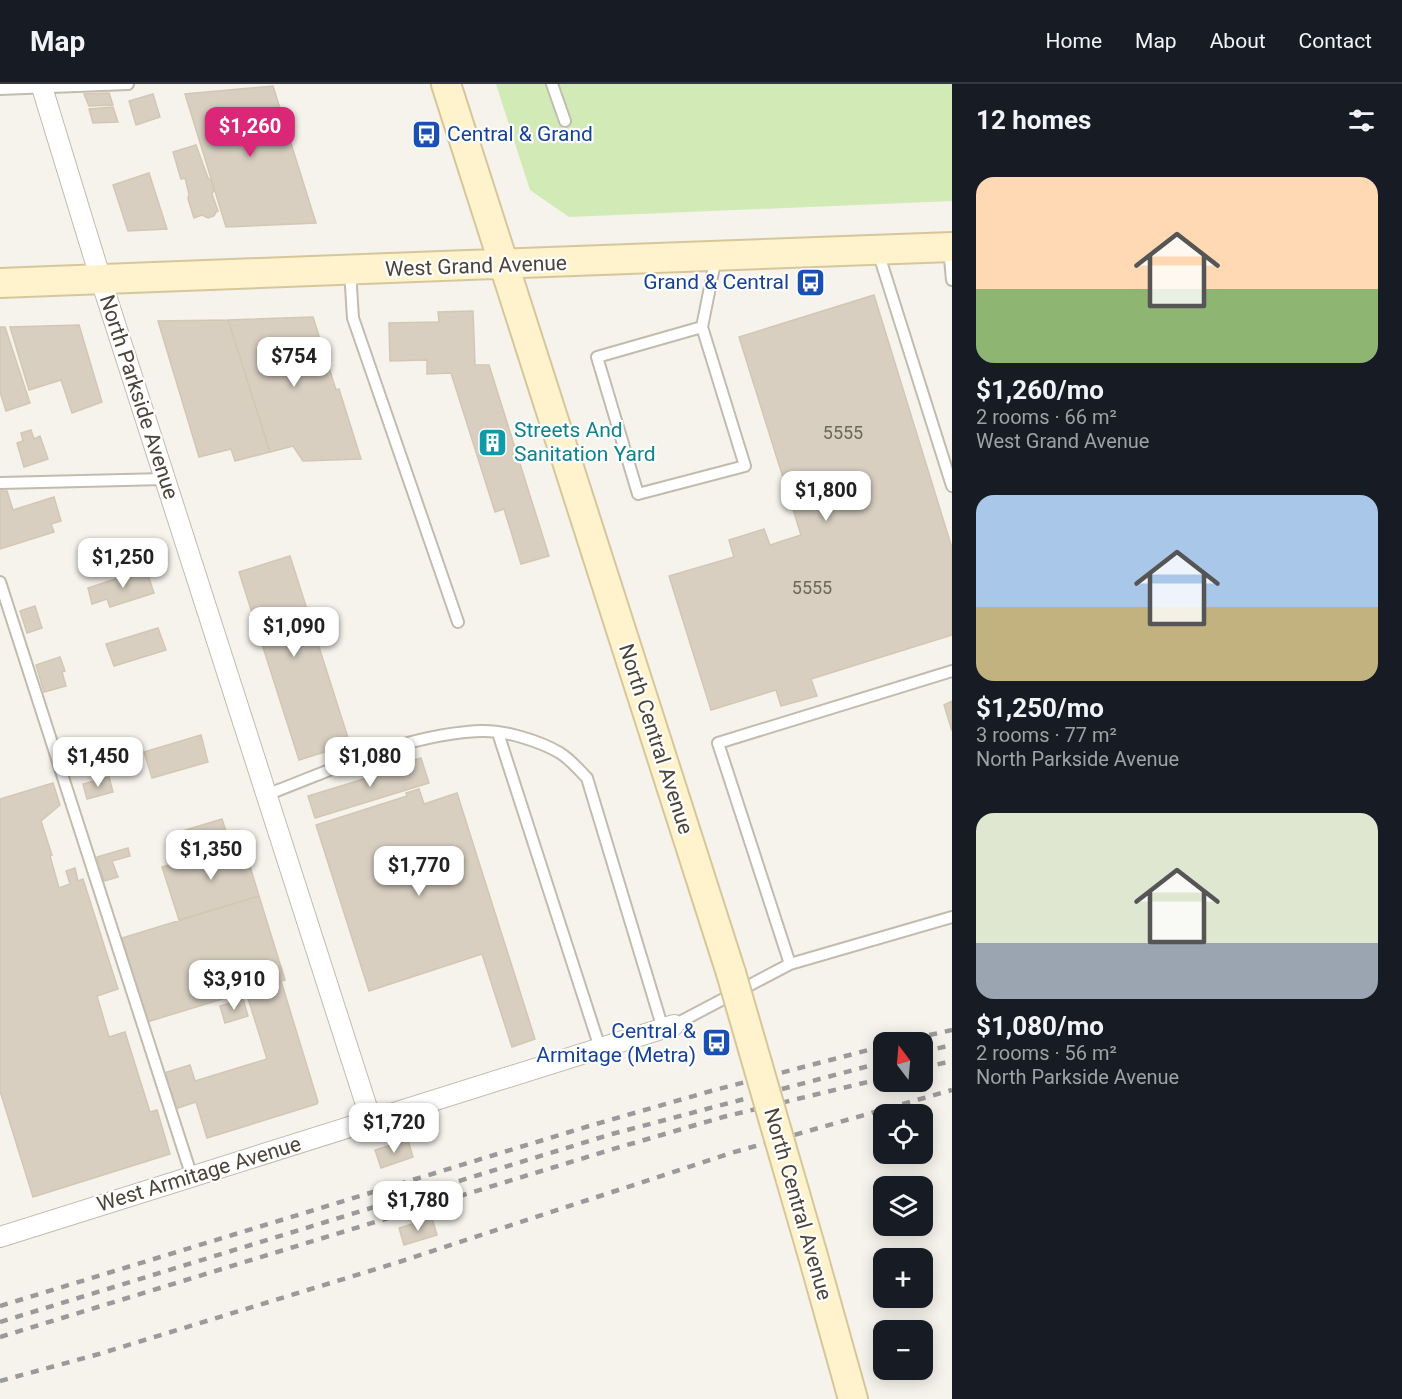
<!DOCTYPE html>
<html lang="en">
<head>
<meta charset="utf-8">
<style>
	:root { --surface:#171b24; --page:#242831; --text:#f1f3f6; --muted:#9ea1a6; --line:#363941; --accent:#db2777 }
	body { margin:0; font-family:Roboto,sans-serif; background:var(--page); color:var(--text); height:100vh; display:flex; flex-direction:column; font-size:22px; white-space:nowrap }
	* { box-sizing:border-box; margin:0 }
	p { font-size:20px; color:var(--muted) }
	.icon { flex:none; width:33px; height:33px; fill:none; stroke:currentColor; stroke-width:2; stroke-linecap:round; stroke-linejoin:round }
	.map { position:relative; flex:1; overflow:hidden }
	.sheet { display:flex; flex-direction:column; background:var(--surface); width:450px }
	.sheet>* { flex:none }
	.needle { width:39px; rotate:344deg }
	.buttons { position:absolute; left:873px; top:948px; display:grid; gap:12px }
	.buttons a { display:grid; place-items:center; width:60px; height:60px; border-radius:12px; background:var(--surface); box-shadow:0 3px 15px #0003; font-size:30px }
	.price { position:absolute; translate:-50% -51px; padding:0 14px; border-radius:12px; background:#fff; color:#222; font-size:20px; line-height:39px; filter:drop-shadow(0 2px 3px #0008) }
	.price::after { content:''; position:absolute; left:50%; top:36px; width:18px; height:14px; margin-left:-9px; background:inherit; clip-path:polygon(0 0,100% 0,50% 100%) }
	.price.active { background:var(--accent); color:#fff }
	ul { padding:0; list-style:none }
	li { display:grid; align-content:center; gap:12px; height:318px; padding:0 24px }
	li span { display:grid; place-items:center; height:186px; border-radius:18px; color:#555 }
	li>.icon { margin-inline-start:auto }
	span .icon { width:108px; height:108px; fill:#fffc; stroke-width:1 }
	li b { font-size:26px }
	h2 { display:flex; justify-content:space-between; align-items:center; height:72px; padding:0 24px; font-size:26px }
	header { display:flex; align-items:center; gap:36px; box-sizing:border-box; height:84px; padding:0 30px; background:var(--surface); border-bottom:2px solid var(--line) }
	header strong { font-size:28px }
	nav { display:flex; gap:33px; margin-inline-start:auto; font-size:21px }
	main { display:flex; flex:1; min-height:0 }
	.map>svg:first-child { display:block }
	.green { fill:#d2eab5 }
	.building { fill:#d8cfc1; stroke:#d3c7b4; stroke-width:1.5 }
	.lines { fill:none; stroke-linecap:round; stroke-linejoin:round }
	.lane-casing { stroke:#c2bbae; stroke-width:14 }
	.street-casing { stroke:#c2bbae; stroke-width:22 }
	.secondary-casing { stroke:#d6c79b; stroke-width:32 }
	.lane { stroke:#fff; stroke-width:10 }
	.street { stroke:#fff; stroke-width:20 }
	.secondary { stroke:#fff3cd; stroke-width:28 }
	.rail { stroke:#9a9a9a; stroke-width:4.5; stroke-dasharray:8 8; stroke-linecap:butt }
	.secondary-bridge-casing { stroke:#d6c79b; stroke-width:32; stroke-linecap:butt }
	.secondary-bridge { stroke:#fff3cd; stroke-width:28 }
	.labels { text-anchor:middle; stroke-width:4.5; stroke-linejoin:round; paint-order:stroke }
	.number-label { font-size:18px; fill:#6e675b }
	.transit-label { font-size:21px; fill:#164399; stroke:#fff; text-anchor:end }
	.street-label { font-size:21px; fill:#4b4439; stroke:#fff }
	.culture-label { font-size:21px; fill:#0d838f; stroke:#fff; text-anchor:start }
</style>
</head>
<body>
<header>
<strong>Map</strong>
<nav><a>Home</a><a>Map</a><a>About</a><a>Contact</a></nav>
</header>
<main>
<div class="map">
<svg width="952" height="1315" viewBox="0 0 952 1315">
	<rect width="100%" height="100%" fill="#f6f3ec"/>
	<!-- green -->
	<path class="green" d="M 496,0 L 952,0 L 952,117 L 569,133 L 530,106 Z"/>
	<!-- building -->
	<path class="building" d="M 273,2 L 316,139 L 226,143 L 185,10 Z
		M 109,9 L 113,21 L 89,22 L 84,10 Z
		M 153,10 L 160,33 L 136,41 L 129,17 Z
		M 113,23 L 118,38 L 93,39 L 89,25 Z
		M 196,61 L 208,94 L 211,96 L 214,106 L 212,110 L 218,127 L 216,128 L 214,132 L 208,134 L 202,131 L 194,134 L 188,115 L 189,110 L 185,94 L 181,95 L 173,68 Z
		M 149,89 L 167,145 L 128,147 L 113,101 Z
		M 874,211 L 952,464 L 952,551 L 811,595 L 817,612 L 781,622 L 776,606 L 711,626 L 669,492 L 734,473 L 729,456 L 764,445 L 770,461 L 801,451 L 739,253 Z
		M 473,227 L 475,281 L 489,281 L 549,472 L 521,480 L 504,425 L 495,428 L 451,289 L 427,290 L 427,276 L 390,277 L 389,239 L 439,238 L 438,228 Z
		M 313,233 L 336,306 L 339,305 L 361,375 L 303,377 L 293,362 L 270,368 L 228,236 Z
		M 228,236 L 270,368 L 235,377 L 231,365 L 199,373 L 158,237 Z
		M 79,241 L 102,318 L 72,329 L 61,296 L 29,306 L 10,243 Z
		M 0,243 L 5,243 L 30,319 L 6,327 L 0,308 Z
		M 31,346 L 34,355 L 40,352 L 48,375 L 24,383 L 17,359 L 23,357 L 21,349 Z
		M 0,407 L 7,407 L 13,426 L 54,413 L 61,437 L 51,440 L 54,448 L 0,465 Z
		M 290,472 L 350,660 L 299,676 L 239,488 Z
		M 146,485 L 154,509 L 110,523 L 107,515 L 92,520 L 88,504 Z
		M 35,522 L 42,544 L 27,549 L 20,527 Z
		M 158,544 L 166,566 L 114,582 L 106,560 Z
		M 60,573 L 65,587 L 62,588 L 66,602 L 44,608 L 36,581 Z
		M 952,617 L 952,647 L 944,621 Z
		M 201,651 L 208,678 L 152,694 L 144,668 Z
		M 421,674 L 429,699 L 315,734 L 308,712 L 380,690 L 379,687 Z
		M 109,693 L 113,708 L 87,715 L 83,700 Z
		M 53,699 L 60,721 L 41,737 L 52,771 L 50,772 L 59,804 L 70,800 L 66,787 L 75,784 L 78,797 L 83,795 L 118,905 L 97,912 L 109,953 L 125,948 L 150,1028 L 157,1026 L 170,1070 L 33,1113 L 0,1007 L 0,715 Z
		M 419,705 L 424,720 L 457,709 L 535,955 L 512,963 L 482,870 L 369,907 L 316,741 L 407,712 L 406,709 Z
		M 222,735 L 230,759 L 176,775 L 169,751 Z
		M 243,759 L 259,812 L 179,836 L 162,783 Z
		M 128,764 L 130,772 L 112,777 L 118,793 L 104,797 L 97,773 Z
		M 259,812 L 285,896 L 147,938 L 122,854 Z
		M 281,897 L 318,1018 L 317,1020 L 207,1054 L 196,1018 L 175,1025 L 164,989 L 190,981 L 195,997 L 267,975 L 246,908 Z
		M 243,915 L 248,932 L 225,939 L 220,922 Z
		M 408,1056 L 413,1073 L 381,1084 L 375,1066 Z
		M 432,1134 L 437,1151 L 404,1161 L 399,1144 Z"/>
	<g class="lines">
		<defs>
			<path id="lane" d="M 552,0 L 565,37
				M 0,5 L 128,0
				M 949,163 L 952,196
				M 878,168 L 952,402
				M 350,187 L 353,234 L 458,538
				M 702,243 L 597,273 L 638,410 L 745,382 L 702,243 L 716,173
				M 0,399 L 165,395
				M 0,498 L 192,1093
				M 498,649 L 600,964
				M 266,711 C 335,685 406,650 481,647 C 504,646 540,657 560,669 C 570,675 579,686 587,694 L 663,945
				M 790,880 L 718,659 L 952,587
				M 674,941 L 790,880 L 952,833"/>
			<path id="street" d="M 41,0 L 101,196 L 371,1036
				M 0,1153 L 674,941"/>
			<path id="secondary" d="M 446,0 L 731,889
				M 0,199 C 317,188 635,173 952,163
				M 813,1172 L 853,1315"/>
		</defs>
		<!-- lane casing -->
		<use href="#lane" class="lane-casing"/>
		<!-- street casing -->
		<use href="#street" class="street-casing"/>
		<!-- secondary casing -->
		<use href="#secondary" class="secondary-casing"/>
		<!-- lane -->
		<use href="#lane" class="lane"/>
		<!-- street -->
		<use href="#street" class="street"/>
		<!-- secondary -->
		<use href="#secondary" class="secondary"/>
		<!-- rail -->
		<path class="rail" d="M 898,958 L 952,946
			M 922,968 L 952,961
			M 922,984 L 952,977
			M 0,1222 L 589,1042 L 711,1007 L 884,962
			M 0,1238 L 612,1050 L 884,978
			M 0,1253 L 610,1066 L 723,1033 L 884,994
			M 0,1297 L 99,1270 L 399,1178 L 731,1069 L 952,1006"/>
		<defs>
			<path id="secondary-bridge" d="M 731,889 L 813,1172"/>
		</defs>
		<!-- secondary-bridge casing -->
		<use href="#secondary-bridge" class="secondary-bridge-casing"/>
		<!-- secondary-bridge -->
		<use href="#secondary-bridge" class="secondary-bridge"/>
	</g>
	<!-- icons -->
	<defs>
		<symbol id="bus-square" viewBox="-11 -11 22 22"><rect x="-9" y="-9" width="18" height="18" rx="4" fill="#1a4fb4" stroke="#fff"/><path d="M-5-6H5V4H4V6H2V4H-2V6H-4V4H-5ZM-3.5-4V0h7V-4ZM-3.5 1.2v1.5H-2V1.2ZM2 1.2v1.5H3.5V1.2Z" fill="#fff"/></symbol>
		<symbol id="building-square" viewBox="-11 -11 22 22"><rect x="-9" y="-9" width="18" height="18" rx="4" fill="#0f9aa8" stroke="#fff"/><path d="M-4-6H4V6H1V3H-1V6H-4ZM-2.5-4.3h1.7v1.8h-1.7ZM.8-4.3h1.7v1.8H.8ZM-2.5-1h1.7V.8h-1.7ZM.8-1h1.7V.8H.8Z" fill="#fff"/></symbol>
	</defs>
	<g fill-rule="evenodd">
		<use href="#bus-square" x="410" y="34" width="33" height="33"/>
		<use href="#bus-square" x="794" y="182" width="33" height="33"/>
		<use href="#building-square" x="476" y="342" width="33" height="33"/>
		<use href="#bus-square" x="700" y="942" width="33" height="33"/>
	</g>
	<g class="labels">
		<!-- number labels -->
		<g class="number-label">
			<text x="843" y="355">5555</text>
			<text x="812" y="510">5555</text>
		</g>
		<!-- transit labels -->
		<g class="transit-label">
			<text x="447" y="57" text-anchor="start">Central &amp; Grand</text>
			<text x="789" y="205">Grand &amp; Central</text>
			<text x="696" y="954">Central &amp;<tspan x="696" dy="24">Armitage (Metra)</tspan></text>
		</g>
		<!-- street labels -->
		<g class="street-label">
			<text transform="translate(476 182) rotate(-2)" y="7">West Grand Avenue</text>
			<text transform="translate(139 313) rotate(72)" y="7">North Parkside Avenue</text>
			<text transform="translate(656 655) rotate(72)" y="7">North Central Avenue</text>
			<text transform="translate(199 1090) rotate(-17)" y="7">West Armitage Avenue</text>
			<text transform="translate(798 1120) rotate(74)" y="7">North Central Avenue</text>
		</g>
		<!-- culture labels -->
		<g class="culture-label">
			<text x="514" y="353">Streets And<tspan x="514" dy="24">Sanitation Yard</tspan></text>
		</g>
	</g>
</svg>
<div class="buttons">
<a><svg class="needle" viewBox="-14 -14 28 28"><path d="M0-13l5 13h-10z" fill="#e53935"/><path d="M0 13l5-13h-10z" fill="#9ea1a6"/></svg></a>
<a><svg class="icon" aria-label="locate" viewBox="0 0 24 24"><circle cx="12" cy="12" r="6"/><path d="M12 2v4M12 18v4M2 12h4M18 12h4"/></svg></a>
<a><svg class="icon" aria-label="layers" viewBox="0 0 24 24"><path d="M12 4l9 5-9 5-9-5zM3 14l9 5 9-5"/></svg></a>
<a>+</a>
<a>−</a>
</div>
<b class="price active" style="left:250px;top:74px">$1,260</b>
<b class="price" style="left:294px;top:304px">$754</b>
<b class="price" style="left:826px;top:438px">$1,800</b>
<b class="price" style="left:123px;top:505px">$1,250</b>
<b class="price" style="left:294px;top:574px">$1,090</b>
<b class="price" style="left:98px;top:704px">$1,450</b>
<b class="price" style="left:370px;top:704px">$1,080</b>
<b class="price" style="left:211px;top:797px">$1,350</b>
<b class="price" style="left:419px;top:813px">$1,770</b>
<b class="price" style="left:234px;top:927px">$3,910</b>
<b class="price" style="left:394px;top:1070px">$1,720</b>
<b class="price" style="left:418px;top:1148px">$1,780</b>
</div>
<section class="sheet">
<h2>12 homes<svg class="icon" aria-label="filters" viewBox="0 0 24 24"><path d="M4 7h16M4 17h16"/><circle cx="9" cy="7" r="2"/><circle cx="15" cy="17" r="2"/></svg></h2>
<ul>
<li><span style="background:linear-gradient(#ffd9b3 60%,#8fb573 0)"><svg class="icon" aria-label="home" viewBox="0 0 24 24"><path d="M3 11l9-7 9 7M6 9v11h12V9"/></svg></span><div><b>$1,260/mo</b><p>2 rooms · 66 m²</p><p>West Grand Avenue</p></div></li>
<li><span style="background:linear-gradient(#a9c7e8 60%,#c2b280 0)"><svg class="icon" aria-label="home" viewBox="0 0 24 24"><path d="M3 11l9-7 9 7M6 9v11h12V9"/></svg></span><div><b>$1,250/mo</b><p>3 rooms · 77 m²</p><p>North Parkside Avenue</p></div></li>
<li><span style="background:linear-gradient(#dfe7d0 70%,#9aa5b1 0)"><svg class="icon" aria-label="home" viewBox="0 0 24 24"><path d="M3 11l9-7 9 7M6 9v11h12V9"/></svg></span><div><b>$1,080/mo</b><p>2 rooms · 56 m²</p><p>North Parkside Avenue</p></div></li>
</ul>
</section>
</main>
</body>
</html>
